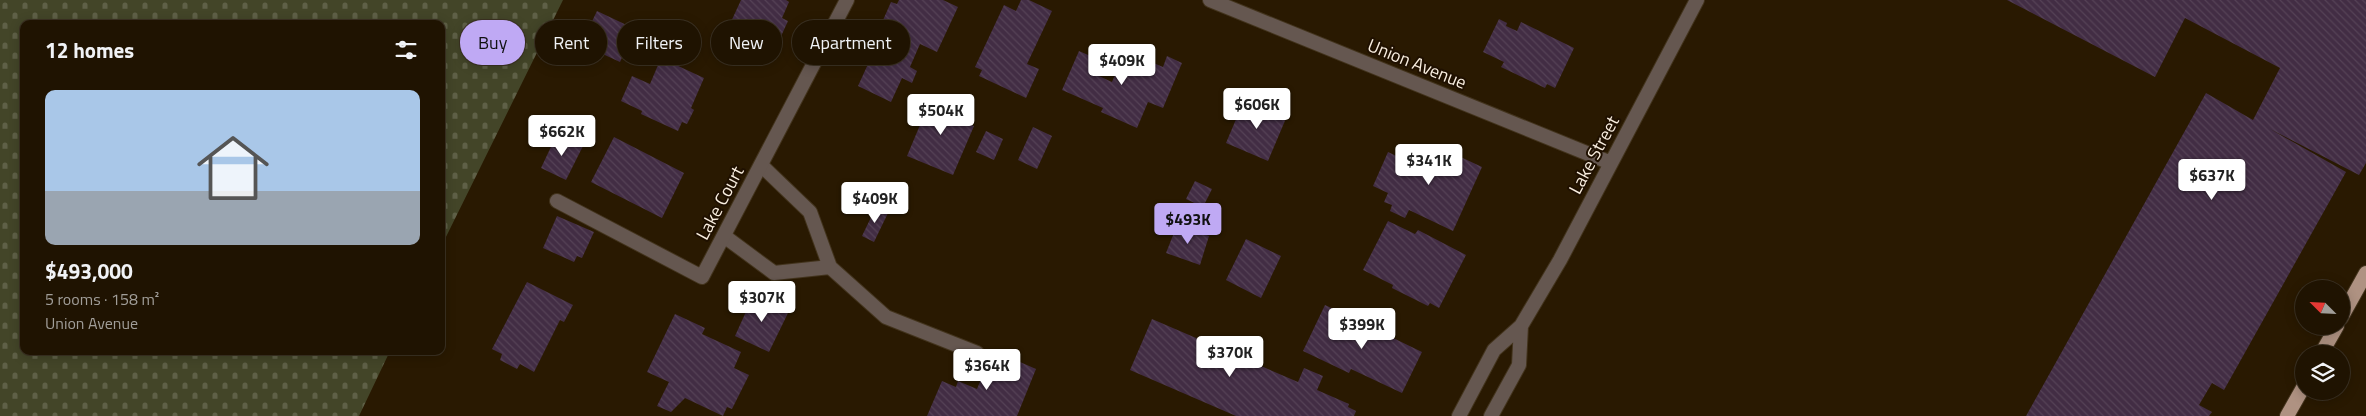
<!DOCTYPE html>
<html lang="en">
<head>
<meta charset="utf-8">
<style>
	:root { --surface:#1f1301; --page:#271c0b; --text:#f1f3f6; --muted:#a19e99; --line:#3c3223; --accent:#bfa9f4 }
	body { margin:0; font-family:"Titillium Web",sans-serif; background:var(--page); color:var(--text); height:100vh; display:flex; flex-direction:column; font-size:19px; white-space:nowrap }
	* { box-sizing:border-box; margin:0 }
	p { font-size:16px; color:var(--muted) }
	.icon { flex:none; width:28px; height:28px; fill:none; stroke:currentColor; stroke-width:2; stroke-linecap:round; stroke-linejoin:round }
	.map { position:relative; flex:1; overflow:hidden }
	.side { position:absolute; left:20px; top:20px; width:425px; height:335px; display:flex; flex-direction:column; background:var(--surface); border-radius:10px; box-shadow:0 2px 12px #0003,0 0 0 1px var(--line) }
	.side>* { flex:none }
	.banner { position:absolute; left:460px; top:20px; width:475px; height:45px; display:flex; gap:10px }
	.needle { width:32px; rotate:294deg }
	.controls { position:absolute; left:2295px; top:280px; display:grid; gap:10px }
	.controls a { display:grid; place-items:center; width:55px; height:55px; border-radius:50%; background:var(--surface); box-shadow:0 2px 12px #0003,0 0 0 1px var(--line); font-size:25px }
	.price { position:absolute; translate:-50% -42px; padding:0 11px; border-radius:5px; background:#fff; color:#222; font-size:16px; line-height:32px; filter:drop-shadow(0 1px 2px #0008) }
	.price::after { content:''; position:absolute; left:50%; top:30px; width:15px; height:11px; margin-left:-8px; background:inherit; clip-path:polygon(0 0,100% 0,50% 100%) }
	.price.on { background:var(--accent); color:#111 }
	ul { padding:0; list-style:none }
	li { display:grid; align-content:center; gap:10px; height:265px; padding:0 25px }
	li span { display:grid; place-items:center; height:155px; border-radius:10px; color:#555 }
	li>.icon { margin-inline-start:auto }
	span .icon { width:90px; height:90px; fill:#fffc; stroke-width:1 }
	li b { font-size:21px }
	h2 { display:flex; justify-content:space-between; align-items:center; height:60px; padding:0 25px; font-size:21px }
	.pill { padding:0 18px; border-radius:22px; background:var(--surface); box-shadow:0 2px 12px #0003,0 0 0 1px var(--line); font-size:18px; line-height:45px }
	.pill.on { background:var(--accent); color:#111 }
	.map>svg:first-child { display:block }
	.cemetery { fill:url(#cemetery-stones) }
	.building { fill:url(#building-back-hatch) }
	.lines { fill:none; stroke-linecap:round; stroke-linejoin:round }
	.service-casing { stroke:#42331c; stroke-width:16 }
	.minor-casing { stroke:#42331c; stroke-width:16 }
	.primary-casing { stroke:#42331c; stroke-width:16 }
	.service { stroke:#655750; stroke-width:14 }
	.minor { stroke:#655750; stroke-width:14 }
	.primary { stroke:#af9282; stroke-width:14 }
	.labels { text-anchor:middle; stroke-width:4; stroke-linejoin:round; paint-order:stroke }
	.street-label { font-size:18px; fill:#faefe0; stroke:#1f1000 }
</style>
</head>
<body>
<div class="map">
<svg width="2366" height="416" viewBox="0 0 2366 416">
	<defs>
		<pattern id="cemetery-stones" width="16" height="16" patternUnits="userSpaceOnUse" patternTransform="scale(1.25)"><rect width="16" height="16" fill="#434528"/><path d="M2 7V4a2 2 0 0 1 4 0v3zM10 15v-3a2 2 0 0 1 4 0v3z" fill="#5f6047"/></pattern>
		<pattern id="building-back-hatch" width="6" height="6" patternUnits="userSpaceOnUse" patternTransform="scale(1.25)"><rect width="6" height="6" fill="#422d44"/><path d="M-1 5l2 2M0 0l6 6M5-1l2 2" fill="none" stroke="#554256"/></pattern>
	</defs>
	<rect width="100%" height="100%" fill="#291901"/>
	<!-- cemetery -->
	<path class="cemetery" d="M 0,0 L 563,0 L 441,247 L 441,24 L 24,24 L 24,351 L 390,351 L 359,416 L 0,416 Z"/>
	<!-- building -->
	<path class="building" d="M 741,0 L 786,0 L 789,2 L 782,18 L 788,21 L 777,45 L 769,41 L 764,54 L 743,45 L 737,60 L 721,53 L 728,38 L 724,37 Z
		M 899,0 L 943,0 L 958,7 L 937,52 L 920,44 L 910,67 L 917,71 L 912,83 L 902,78 L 891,102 L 858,86 L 884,29 L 880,27 L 891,2 L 897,4 Z
		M 1021,0 L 1029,0 L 1052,11 L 1027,64 L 1039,69 L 1026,98 L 979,76 L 982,70 L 975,67 L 1004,5 L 1016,11 Z
		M 2007,0 L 2366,0 L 2366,163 L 2359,175 L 2270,129 L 2346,172 L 2224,390 L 2212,383 L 2199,405 L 2212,412 L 2209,416 L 2026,416 L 2206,93 L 2253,120 L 2280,68 L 2185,18 L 2155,77 Z
		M 597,11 L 635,29 L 620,62 L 581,44 Z
		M 1499,19 L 1507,23 L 1506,26 L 1517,31 L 1521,22 L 1574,48 L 1555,88 L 1547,84 L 1545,88 L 1501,67 L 1504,62 L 1483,52 Z
		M 1079,51 L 1104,62 L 1099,76 L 1112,82 L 1122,58 L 1141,66 L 1144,59 L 1163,67 L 1167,56 L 1182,63 L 1163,108 L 1148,102 L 1137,128 L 1101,112 L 1103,108 L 1062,90 Z
		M 661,58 L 704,78 L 691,108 L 694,110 L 687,124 L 682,122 L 678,131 L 641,114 L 642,111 L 621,101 L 632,76 L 650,84 Z
		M 933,94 L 965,108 L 960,120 L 974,126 L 953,175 L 907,156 Z
		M 1245,98 L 1287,116 L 1268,161 L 1226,143 Z
		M 1033,127 L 1052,136 L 1037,169 L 1018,160 Z
		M 986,131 L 1003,139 L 994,160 L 976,152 Z
		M 557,134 L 583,146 L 566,180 L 541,168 Z
		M 614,137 L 684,173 L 662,218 L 591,182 Z
		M 1435,145 L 1482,167 L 1453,231 L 1409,210 L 1405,218 L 1390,211 L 1392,205 L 1384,202 L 1388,193 L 1373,186 L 1388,152 L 1424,169 Z
		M 1195,181 L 1212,189 L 1203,207 L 1186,199 Z
		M 876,207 L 888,213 L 874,242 L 862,236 Z
		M 557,216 L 594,232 L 582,258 L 577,256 L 574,262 L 543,248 Z
		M 1388,221 L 1415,234 L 1418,230 L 1466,255 L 1439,308 L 1430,303 L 1428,306 L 1392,288 L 1393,285 L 1363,270 Z
		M 1177,225 L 1209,236 L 1200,265 L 1166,253 Z
		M 1246,239 L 1281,256 L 1261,298 L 1226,280 Z
		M 527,282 L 573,305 L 564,322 L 560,320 L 534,372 L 520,364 L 517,369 L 500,360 L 502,354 L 492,349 Z
		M 754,294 L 789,311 L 769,352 L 735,336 Z
		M 1325,305 L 1422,352 L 1402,393 L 1351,369 L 1349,373 L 1303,351 Z
		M 675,314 L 705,328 L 702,334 L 741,352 L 734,368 L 749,375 L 732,409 L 727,407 L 723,416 L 685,398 L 671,412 L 657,406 L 669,382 L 647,372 Z
		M 1152,319 L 1298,382 L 1304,368 L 1323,376 L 1317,390 L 1349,404 L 1348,407 L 1356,411 L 1354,416 L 1236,416 L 1130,370 Z
		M 993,350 L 1036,369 L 1017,416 L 927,416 L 942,381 L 956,387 L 958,381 L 977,389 Z"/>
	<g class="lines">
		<defs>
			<path id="service" d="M 761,165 L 810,212 L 830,267 L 886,317 L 977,353
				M 724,236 L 774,273 L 830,267"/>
			<path id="minor" d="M 1210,0 L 1611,163
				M 557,201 L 702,277 L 847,0
				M 1459,416 L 1494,350 L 1521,326 L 1560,260 L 1697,0
				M 1491,416 L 1519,365 L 1521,326"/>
			<path id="primary" d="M 2341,318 L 2366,273
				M 2321,354 L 2337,326
				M 2287,416 L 2304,386"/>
		</defs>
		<!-- service casing -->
		<use href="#service" class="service-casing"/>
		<!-- minor casing -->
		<use href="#minor" class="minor-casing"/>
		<!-- primary casing -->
		<use href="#primary" class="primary-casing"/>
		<!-- service -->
		<use href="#service" class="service"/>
		<!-- minor -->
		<use href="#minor" class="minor"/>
		<!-- primary -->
		<use href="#primary" class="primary"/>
	</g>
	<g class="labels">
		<!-- street labels -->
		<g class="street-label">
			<text transform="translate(1417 64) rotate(22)" y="6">Union Avenue</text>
			<text transform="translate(1594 155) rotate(-62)" y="6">Lake Street</text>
			<text transform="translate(720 203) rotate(-62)" y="6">Lake Court</text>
		</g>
	</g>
</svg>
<div class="controls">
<a><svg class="needle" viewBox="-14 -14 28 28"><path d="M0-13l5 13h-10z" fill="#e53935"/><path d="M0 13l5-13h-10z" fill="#a19e99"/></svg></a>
<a><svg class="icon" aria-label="layers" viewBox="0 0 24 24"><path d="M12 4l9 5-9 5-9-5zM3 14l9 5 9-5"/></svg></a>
</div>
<b class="price" style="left:1122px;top:86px">$409K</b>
<b class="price" style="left:1257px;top:130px">$606K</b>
<b class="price" style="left:941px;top:136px">$504K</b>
<b class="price" style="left:562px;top:157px">$662K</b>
<b class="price" style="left:1429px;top:186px">$341K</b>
<b class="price" style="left:2212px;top:201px">$637K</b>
<b class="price" style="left:875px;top:224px">$409K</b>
<b class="price on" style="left:1188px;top:245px">$493K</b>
<b class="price" style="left:762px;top:323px">$307K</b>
<b class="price" style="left:1362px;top:350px">$399K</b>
<b class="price" style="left:1230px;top:378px">$370K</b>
<b class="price" style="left:987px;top:391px">$364K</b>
<div class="banner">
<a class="pill on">Buy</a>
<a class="pill">Rent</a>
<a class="pill">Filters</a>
<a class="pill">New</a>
<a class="pill">Apartment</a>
</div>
<section class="side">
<h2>12 homes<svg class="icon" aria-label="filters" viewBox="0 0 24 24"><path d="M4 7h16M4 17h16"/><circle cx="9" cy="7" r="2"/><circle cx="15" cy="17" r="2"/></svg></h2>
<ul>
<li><span style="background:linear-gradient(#a9c7e8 65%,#9aa5b1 0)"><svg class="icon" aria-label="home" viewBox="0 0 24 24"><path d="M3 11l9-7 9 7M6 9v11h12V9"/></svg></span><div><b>$493,000</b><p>5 rooms · 158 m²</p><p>Union Avenue</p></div></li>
</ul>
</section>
</div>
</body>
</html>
